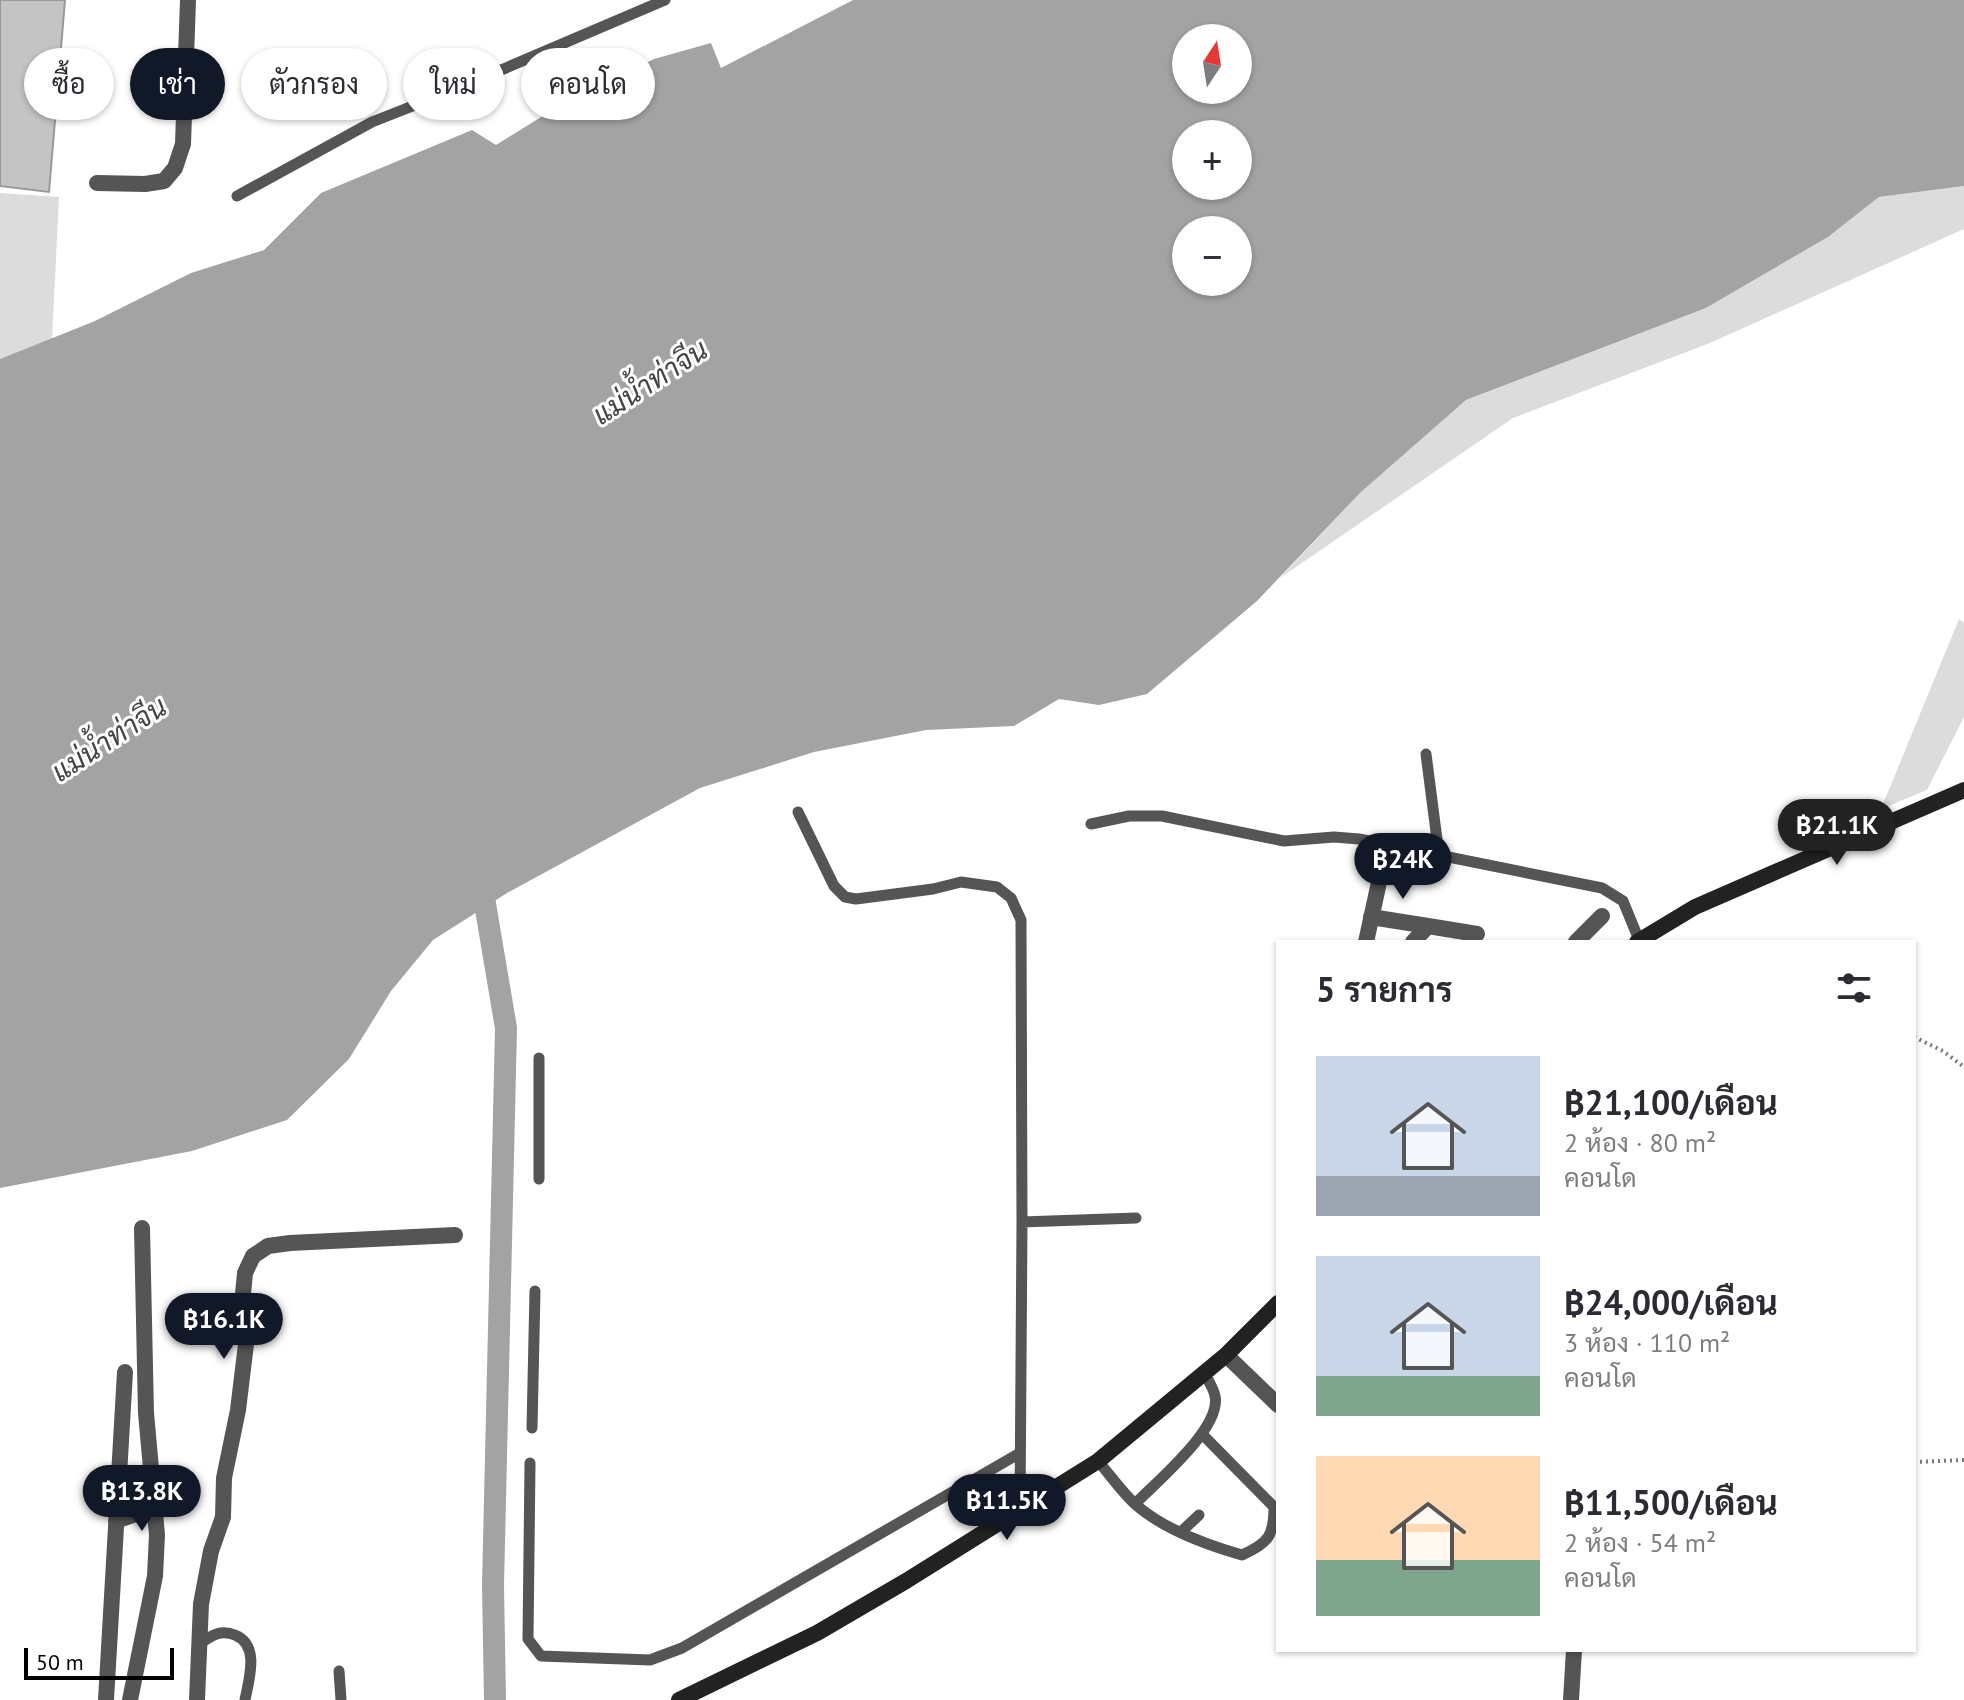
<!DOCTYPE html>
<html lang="th">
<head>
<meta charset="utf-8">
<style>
	:root { --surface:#fff; --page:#f7f7f7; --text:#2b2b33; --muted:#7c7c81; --accent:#111827 }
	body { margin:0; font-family:"PT Sans",Sarabun,sans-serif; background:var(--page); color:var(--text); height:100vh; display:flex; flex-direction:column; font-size:30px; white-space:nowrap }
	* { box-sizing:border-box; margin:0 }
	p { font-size:26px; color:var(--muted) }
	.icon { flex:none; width:44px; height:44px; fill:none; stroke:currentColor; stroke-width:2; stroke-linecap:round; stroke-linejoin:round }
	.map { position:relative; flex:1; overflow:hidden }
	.details { position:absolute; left:1276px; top:940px; width:640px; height:712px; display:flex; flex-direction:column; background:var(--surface); border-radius:0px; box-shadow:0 2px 6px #0004 }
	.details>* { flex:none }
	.hud { position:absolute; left:24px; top:48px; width:760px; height:72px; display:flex; gap:16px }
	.needle { width:52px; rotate:12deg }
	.controls { position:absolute; left:1172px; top:24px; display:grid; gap:16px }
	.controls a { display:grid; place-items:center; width:80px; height:80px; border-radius:50%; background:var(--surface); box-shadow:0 2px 6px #0004; font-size:40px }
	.scale { position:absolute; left:24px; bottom:20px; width:150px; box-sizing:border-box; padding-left:8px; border:4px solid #000; border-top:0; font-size:22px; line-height:28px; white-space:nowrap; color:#000; -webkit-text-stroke:6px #fff; paint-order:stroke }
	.price { position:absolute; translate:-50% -68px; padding:0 18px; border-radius:28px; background:var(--accent); color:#fff; font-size:26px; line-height:52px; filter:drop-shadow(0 2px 4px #0008) }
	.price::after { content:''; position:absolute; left:50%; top:48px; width:24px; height:18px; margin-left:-12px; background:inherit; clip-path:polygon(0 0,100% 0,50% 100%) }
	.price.selected { background:#222; color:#fff }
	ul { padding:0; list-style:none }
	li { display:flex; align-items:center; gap:24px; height:200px; padding:0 40px }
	li span { display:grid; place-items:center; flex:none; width:224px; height:160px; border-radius:0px; color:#555 }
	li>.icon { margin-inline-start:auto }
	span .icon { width:96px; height:96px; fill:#fffc; stroke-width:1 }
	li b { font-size:34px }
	h2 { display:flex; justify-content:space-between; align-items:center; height:96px; padding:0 40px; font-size:34px }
	.chip { padding:0 28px; border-radius:36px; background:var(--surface); box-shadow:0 2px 6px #0004; font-size:28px; line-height:72px }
	.chip.selected { background:var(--accent); color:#fff }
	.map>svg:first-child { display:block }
	.green { fill:#dcdcdc }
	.water { fill:#a3a3a3; fill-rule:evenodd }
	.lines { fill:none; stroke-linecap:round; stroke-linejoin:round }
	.canal { stroke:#a3a3a3; stroke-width:22 }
	.building { fill:#c4c4c4; stroke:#999; stroke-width:2 }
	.path { stroke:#777; stroke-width:4; stroke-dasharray:2 4; stroke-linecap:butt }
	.service { stroke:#555; stroke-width:11 }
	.minor { stroke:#555; stroke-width:16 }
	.secondary { stroke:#222; stroke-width:16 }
	.labels { text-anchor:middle; stroke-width:6; stroke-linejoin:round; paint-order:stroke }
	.water-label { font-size:28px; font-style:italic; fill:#444; stroke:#fff }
</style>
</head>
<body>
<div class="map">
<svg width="1964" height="1700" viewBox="0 0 1964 1700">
	<rect width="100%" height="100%" fill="#fff"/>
	<!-- green -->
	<path class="green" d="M 1964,186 L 1964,229 L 1710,343 L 1513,418 L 1280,578 L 1360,493 L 1466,400 L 1706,308 L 1828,237 L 1879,197 Z
		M 0,193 L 59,197 L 52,339 L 0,359 Z
		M 1959,619 L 1964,623 L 1964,717 L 1927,790 L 1881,809 Z"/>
	<!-- water -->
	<path class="water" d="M 853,0 L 1964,0 L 1964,186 L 1879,197 L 1828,237 L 1706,308 L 1466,400 L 1360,493 L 1257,601 L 1147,694 L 1099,705 L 1059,699 L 1014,726 L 926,730 L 814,752 L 700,788 L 507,893 L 433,940 L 391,991 L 349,1059 L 287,1120 L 192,1151 L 0,1188 L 0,359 L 95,321 L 191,273 L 264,250 L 321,193 L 472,130 L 496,145 L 564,103 L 654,59 L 711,43 L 721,68 ZM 1186,38 L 1238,38 L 1238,90 L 1186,90 ZM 1186,134 L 1238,134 L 1238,186 L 1186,186 ZM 1186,230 L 1238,230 L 1238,282 L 1186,282 Z"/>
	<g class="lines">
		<!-- canal -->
		<path class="canal" d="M 481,880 L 506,1028 L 493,1585 L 495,1700"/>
	</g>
	<!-- building -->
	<path class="building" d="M 0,0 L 65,0 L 49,192 L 0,186 Z"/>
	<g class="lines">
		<!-- path -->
		<path class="path" d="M 1914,1037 L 1943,1051 L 1964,1067
			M 1914,1462 L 1964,1460"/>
		<!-- service -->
		<path class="service" d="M 237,196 L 372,122 L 466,85 L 665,0
			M 1426,754 L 1439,855
			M 798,812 L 834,886 L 845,897 L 856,899 L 933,889 L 961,882 L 997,887 L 1011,898 L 1021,920 L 1022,1222 L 1020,1510
			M 1091,824 L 1129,816 L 1162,816 L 1284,841 L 1334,837 L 1359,839 L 1602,888 L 1623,901 L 1639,940
			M 539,1058 L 539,1179
			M 1022,1222 L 1136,1218
			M 532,1428 L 535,1291
			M 1098,1461 C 1110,1475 1122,1492 1135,1504 C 1163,1529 1207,1545 1242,1555 C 1269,1543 1274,1535 1274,1507 L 1202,1434
			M 530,1463 L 528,1639 L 541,1656 L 650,1660 L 682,1648 L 1020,1453
			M 1135,1504 C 1156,1482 1222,1428 1215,1396 C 1214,1389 1208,1380 1204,1373
			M 1182,1531 L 1199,1515
			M 199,1644 C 211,1636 220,1629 235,1635 C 260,1645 249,1679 245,1700
			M 339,1671 L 341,1700"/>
		<!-- minor -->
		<path class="minor" d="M 97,183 L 145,184 L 164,181 L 175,168 L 183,144 L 188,0
			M 1371,917 L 1428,926
			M 1366,942 L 1381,873
			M 1413,942 L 1428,926 L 1477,934
			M 1576,942 L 1602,916
			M 1226,1355 L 1278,1405
			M 116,1521 L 155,1507
			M 106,1700 L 125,1372
			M 130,1700 L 155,1576 L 157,1535 L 146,1413 L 142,1228
			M 197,1700 L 201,1604 L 211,1551 L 223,1517 L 224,1478 L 238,1410 L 247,1336 L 243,1294 L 245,1273 L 253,1256 L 268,1246 L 290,1243 L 455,1235
			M 1571,1700 L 1574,1650"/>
		<!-- secondary -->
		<path class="secondary" d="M 1637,942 L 1695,907 L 1964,790
			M 679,1700 L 817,1633 L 906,1581 L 1098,1461 L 1226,1355 L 1278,1303"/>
	</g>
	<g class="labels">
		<!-- water labels -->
		<g class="water-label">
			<text transform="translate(650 382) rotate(-33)" y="10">แม่น้ำท่าจีน</text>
			<text transform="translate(109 739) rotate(-33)" y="10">แม่น้ำท่าจีน</text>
		</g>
	</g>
</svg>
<div class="controls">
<a><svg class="needle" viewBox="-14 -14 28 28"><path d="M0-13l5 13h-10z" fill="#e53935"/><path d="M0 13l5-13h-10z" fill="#7c7c81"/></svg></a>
<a>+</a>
<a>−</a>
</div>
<div class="scale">50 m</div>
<b class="price selected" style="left:1837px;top:867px">฿21.1K</b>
<b class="price" style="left:1403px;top:901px">฿24K</b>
<b class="price" style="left:224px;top:1361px">฿16.1K</b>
<b class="price" style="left:142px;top:1533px">฿13.8K</b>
<b class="price" style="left:1007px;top:1542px">฿11.5K</b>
<div class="hud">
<a class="chip">ซื้อ</a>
<a class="chip selected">เช่า</a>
<a class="chip">ตัวกรอง</a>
<a class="chip">ใหม่</a>
<a class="chip">คอนโด</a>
</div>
<section class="details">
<h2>5 รายการ<svg class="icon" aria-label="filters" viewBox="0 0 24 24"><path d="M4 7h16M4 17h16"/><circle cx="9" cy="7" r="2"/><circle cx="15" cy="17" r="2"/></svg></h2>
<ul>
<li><span style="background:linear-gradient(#c9d6e8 75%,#9aa5b1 0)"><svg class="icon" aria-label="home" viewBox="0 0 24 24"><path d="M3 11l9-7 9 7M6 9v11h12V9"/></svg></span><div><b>฿21,100/เดือน</b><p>2 ห้อง · 80 m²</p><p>คอนโด</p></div></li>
<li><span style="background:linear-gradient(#c9d6e8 75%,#7fa58c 0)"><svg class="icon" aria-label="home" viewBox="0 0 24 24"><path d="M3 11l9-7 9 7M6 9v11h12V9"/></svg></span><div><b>฿24,000/เดือน</b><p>3 ห้อง · 110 m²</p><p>คอนโด</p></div></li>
<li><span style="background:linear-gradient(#ffd9b3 65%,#7fa58c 0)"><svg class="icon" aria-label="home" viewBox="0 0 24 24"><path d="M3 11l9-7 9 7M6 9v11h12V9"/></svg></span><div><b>฿11,500/เดือน</b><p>2 ห้อง · 54 m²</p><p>คอนโด</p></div></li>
</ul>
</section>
</div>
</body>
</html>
